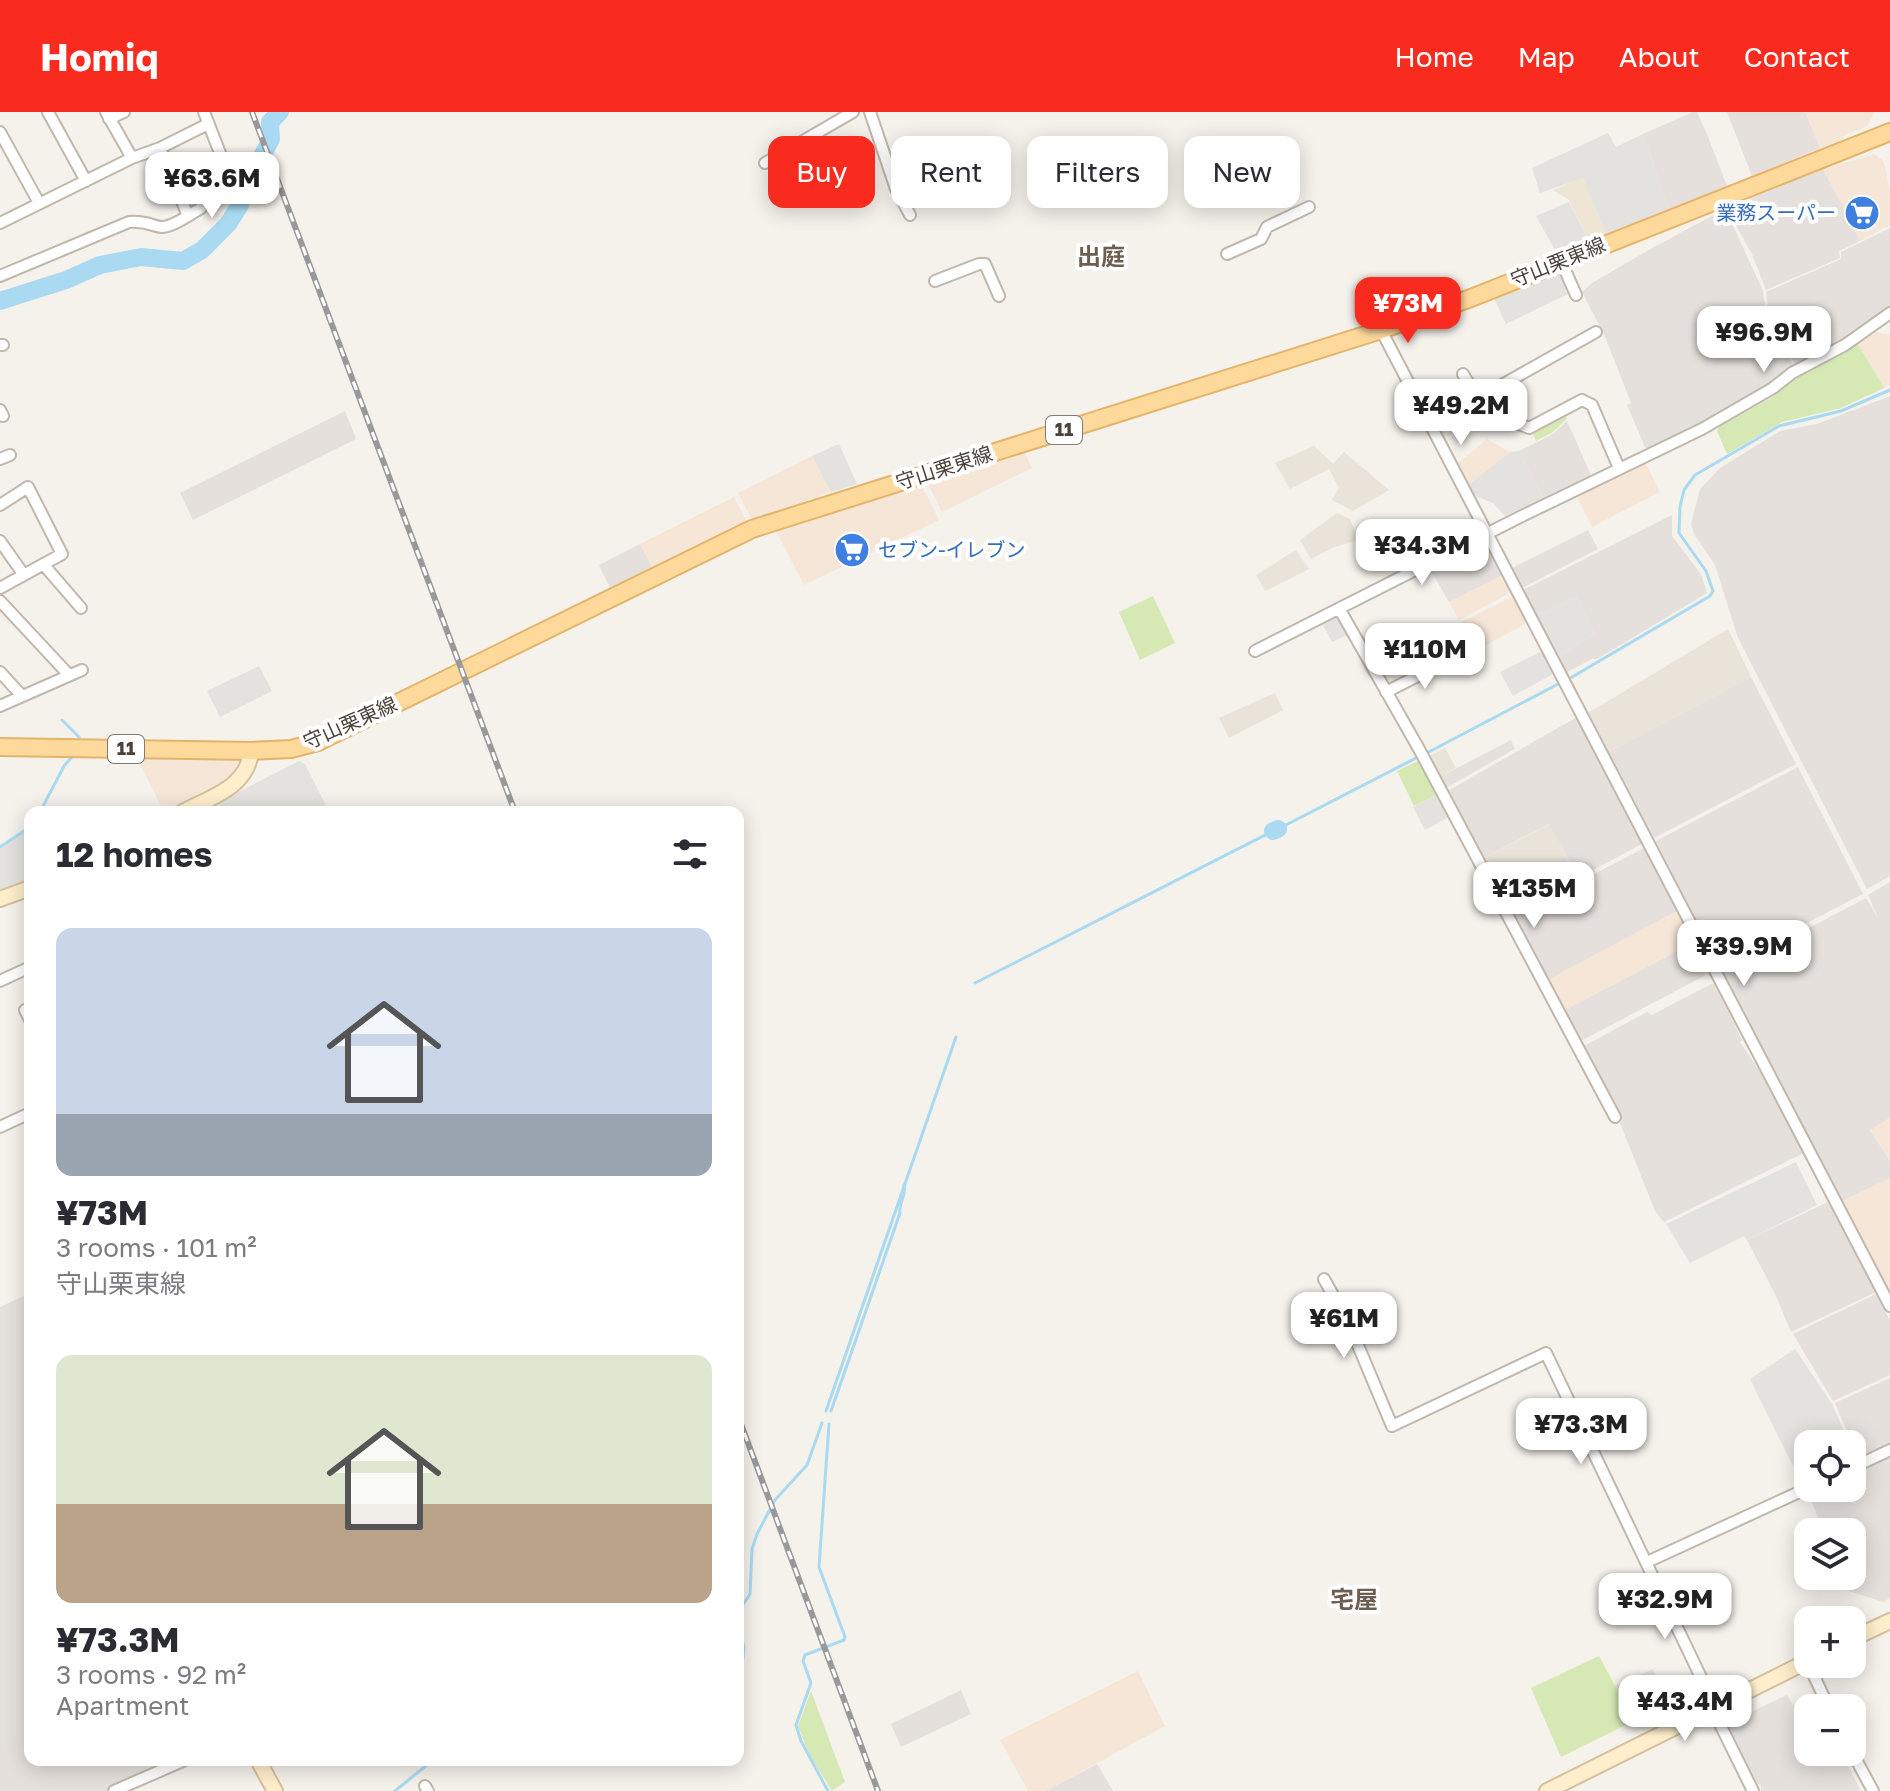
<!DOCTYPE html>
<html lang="en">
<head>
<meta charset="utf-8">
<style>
	:root { --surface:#fff; --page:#f2f2f3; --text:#2b2b33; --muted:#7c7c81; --accent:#f92b1e }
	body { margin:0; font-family:"Golos Text","Noto Sans JP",sans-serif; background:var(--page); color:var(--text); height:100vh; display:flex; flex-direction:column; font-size:30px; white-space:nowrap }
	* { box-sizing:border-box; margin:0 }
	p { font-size:26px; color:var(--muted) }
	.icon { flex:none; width:44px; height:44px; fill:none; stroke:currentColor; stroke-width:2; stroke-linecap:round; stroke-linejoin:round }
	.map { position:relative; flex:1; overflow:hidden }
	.drawer { position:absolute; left:24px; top:694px; width:720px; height:960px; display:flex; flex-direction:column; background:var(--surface); border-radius:16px; box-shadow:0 4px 20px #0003 }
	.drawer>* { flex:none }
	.hud { position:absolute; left:768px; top:24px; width:760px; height:72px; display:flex; gap:16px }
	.controls { position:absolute; left:1794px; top:1318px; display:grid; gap:16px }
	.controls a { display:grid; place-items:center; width:72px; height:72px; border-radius:16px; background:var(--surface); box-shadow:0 4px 20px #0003; font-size:40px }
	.price { position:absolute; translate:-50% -68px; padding:0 18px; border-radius:16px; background:#fff; color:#222; font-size:26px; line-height:52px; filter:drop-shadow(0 2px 4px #0008) }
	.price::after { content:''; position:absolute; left:50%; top:48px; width:24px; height:18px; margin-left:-12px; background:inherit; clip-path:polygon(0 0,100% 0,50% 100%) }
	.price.active { background:var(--accent); color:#fff }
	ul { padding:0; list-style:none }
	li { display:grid; align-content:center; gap:16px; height:424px; padding:0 32px }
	li span { display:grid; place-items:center; height:248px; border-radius:16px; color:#555 }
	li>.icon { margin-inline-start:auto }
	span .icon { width:144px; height:144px; fill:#fffc; stroke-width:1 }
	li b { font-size:34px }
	h2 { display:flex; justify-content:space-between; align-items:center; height:96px; padding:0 32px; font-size:34px }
	.pill { padding:0 28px; border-radius:16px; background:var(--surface); box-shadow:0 4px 20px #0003; font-size:28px; line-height:72px }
	.pill.active { background:var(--accent); color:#fff }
	header { display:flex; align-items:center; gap:48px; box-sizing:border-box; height:112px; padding:0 40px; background:var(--accent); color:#fff }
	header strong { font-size:38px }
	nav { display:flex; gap:44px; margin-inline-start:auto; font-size:28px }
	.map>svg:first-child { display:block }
	.residential { fill:#e9e3d9 }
	.commercial { fill:#f6e6d7 }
	.industrial { fill:#e5e0dc }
	.education { fill:#eee5d5 }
	.green { fill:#d6e9b4 }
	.parking { fill:#e4e2df }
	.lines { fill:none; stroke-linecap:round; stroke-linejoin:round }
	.stream { stroke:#a9daf1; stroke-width:3 }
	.river { stroke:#a9daf1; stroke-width:18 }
	.street-casing { stroke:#c1b8ad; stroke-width:14 }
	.secondary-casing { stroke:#d5c09b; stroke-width:18 }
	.primary-casing { stroke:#e4b46a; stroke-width:20 }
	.street { stroke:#fff; stroke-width:10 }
	.secondary { stroke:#feeecc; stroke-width:14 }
	.primary { stroke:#fed99c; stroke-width:16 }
	.rail-casing { stroke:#999; stroke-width:6 }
	.rail { stroke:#fff; stroke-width:3; stroke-dasharray:9; stroke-linecap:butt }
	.labels { text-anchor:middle; stroke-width:8; stroke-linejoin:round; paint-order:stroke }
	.shield { fill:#fff; stroke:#807b74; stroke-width:2 }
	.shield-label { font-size:18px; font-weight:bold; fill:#4a4239 }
	.shop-label { font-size:20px; fill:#366cbe; stroke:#fff; text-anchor:end }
	.street-label { font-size:20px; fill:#4a4239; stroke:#fff }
	.quarter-label { font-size:24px; font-weight:bold; fill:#6d5e50; stroke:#fff }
</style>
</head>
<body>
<header>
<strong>Homiq</strong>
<nav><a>Home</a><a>Map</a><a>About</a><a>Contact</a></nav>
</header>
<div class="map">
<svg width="1890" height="1679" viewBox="0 0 1890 1679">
	<rect width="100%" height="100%" fill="#f5f1eb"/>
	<!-- residential -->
	<path class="residential" d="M 1314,334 L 1333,352 L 1344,340 L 1389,378 L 1353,399 L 1332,388 L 1339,376 L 1329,357 L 1290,377 L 1275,351 Z
		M 1337,401 L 1350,407 L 1359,428 L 1334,435 L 1311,447 L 1300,428 Z
		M 1296,438 L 1309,457 L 1265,479 L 1256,463 Z
		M 1728,517 L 1751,565 L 1609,640 L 1588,601 Z
		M 1275,581 L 1283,598 L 1229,626 L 1219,606 Z
		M 1445,636 L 1456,656 L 1438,666 L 1427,645 Z
		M 1550,712 L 1577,767 L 1510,801 L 1481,747 Z"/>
	<!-- commercial -->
	<path class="commercial" d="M 1805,0 L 1875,0 L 1867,14 L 1844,24 L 1842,28 L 1820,36 Z
		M 1874,42 L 1882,48 L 1885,54 L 1890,80 L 1890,113 L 1860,129 L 1823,57 Z
		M 1876,220 L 1890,223 L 1890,273 L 1884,276 L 1858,232 Z
		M 1487,327 L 1510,340 L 1467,374 L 1456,353 Z
		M 1024,339 L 1032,356 L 942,400 L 927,370 Z
		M 812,344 L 831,380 L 752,408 L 738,381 Z
		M 1645,350 L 1660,380 L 1592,415 L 1576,383 Z
		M 921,372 L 939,408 L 804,473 L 776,419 Z
		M 734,385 L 747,410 L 652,455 L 640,432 Z
		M 1501,464 L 1510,481 L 1459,508 L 1449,490 Z
		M 1512,485 L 1527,511 L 1463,545 L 1450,516 Z
		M 137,646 L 237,648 L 241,651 L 235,665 L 168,700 L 164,700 Z
		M 1677,799 L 1693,831 L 1563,899 L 1546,869 Z
		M 1890,1007 L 1890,1049 L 1870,1017 Z
		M 1890,1066 L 1890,1184 L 1842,1089 Z
		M 1138,1559 L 1165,1614 L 1046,1679 L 1028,1679 L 1000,1628 Z"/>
	<!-- industrial -->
	<path class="industrial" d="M 1693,0 L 1697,0 L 1707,22 L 1727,74 L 1669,97 L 1643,22 Z
		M 1727,0 L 1805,0 L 1820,36 L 1752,64 Z
		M 1823,57 L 1860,129 L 1839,139 L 1840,146 L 1766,178 L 1752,142 L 1735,112 L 1734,92 Z
		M 1732,93 L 1731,109 L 1763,179 L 1767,208 L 1794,255 L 1754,283 L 1648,337 L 1645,335 L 1627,293 L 1631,291 L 1604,222 L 1582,180 L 1592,171 L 1645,140 Z
		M 1890,116 L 1890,198 L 1862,215 L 1843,230 L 1796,254 L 1769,205 L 1766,180 L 1841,147 L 1841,140 Z
		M 1890,284 L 1890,764 L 1867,777 L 1738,526 L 1715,453 L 1694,422 L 1691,412 L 1700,377 L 1720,356 L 1780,319 L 1817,312 Z
		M 345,299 L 356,327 L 193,408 L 180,381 Z
		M 1567,309 L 1591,363 L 1543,386 L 1519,339 L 1553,322 Z
		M 1672,403 L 1672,424 L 1701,462 L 1707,481 L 1597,547 L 1592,547 L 1567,560 L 1559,544 L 1595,522 L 1576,485 L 1537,504 L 1523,478 Z
		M 1588,418 L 1598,437 L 1522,476 L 1512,456 Z
		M 1483,429 L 1501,464 L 1449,490 L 1430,457 Z
		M 640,432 L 652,455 L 610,476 L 599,453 Z
		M 1751,565 L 1796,652 L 1654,726 L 1609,640 Z
		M 1577,605 L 1642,732 L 1578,766 L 1549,712 L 1481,747 L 1446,680 Z
		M 1511,628 L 1515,637 L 1444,677 L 1438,666 Z
		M 1798,655 L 1863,782 L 1720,856 L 1656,729 Z
		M 1644,736 L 1677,799 L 1546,869 L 1512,805 Z
		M 1890,770 L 1890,1006 L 1870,1018 L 1890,1049 L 1890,1066 L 1842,1089 L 1723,861 L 1866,786 L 1878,806 L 1868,783 Z
		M 1693,831 L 1707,857 L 1704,864 L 1579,930 L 1563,899 Z
		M 1711,872 L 1715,872 L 1742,928 L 1740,930 L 1765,967 L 1804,1041 L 1664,1110 L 1655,1099 L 1614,996 L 1582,935 L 1647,900 L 1652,903 Z
		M 1828,1090 L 1876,1180 L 1791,1220 L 1776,1184 L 1747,1128 Z
		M 30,1181 L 30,1648 L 185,1648 L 114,1679 L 0,1679 L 0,1195 Z
		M 1876,1182 L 1890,1208 L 1890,1263 L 1833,1289 L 1793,1222 Z
		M 1890,1266 L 1890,1332 L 1858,1347 L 1835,1291 Z
		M 1890,1344 L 1890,1486 L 1883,1490 L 1849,1479 L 1843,1464 L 1852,1464 L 1852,1420 L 1824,1420 L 1808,1381 L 1820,1376 L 1852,1376 L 1852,1361 Z
		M 961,1578 L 971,1602 L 901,1635 L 891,1612 Z
		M 1787,1583 L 1797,1599 L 1813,1590 L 1816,1596 L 1808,1596 L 1808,1640 L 1841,1640 L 1861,1679 L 1761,1679 L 1761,1673 L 1756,1671 L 1726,1612 Z
		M 1097,1652 L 1113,1679 L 1046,1679 Z"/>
	<!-- education -->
	<path class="education" d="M 1583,65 L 1606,122 L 1589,129 L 1569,88 L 1553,78 Z"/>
	<!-- green -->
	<path class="green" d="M 1858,232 L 1884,276 L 1841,296 L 1782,310 L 1727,342 L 1717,319 L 1719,315 L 1771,286 L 1795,267 Z
		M 1564,302 L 1567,307 L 1553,320 L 1536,329 L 1532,320 Z
		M 1153,484 L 1175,531 L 1140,548 L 1119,500 Z
		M 1391,511 L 1404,535 L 1375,551 L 1362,527 Z
		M 1418,649 L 1437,683 L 1414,694 L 1397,659 Z
		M 1599,1544 L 1634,1609 L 1561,1645 L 1531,1576 Z
		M 811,1579 L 845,1670 L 832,1679 L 809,1642 L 798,1614 Z"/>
	<!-- parking -->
	<path class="parking" d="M 1608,21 L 1616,35 L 1643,22 L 1669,97 L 1606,122 L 1583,66 L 1540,81 L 1532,56 Z
		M 1569,90 L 1589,129 L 1557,142 L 1536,104 Z
		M 1561,160 L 1569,175 L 1565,178 L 1568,182 L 1506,212 L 1494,186 Z
		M 839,332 L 857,372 L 831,380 L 812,344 Z
		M 1519,339 L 1543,386 L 1505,404 L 1493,391 L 1473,383 L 1467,374 L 1510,340 Z
		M 1576,485 L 1595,522 L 1559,544 L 1537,504 Z
		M 1341,503 L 1351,521 L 1332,530 L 1322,511 Z
		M 1542,539 L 1553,562 L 1513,584 L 1500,560 Z
		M 259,554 L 272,579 L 220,605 L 207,579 Z
		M 299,649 L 305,652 L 329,700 L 199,700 Z
		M 1437,683 L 1449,705 L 1425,718 L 1413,695 Z
		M 30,716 L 30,769 L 0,781 L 0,737 Z
		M 1796,1050 L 1817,1093 L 1747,1128 L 1744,1124 L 1690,1151 L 1666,1112 Z
		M 1795,1237 L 1832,1292 L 1850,1332 L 1808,1332 L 1808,1370 L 1802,1372 L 1750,1267 Z
		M 1653,1557 L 1669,1592 L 1634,1609 L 1615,1574 Z"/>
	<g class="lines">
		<!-- stream -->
		<path class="stream" d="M 1567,568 L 1710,484 L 1713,479 L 1706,459 L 1679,421 L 1680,395 L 1684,378 L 1695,363 L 1779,314 L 1841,299 L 1890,278
			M 62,608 L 79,625
			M 1425,642 L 1560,571
			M 40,700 L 64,654 L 72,645
			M 1278,717 L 1418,645
			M 0,735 L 30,715
			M 975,871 L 1273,719
			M 826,1299 L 956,925
			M 831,1299 L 900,1101 C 898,1091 907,1083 904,1073
			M 738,1500 L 750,1482 L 752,1437 L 757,1422 L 775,1388 L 807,1353 L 822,1311
			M 738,1515 L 744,1535 L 743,1547
			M 395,1679 L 433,1648
			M 828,1679 L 801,1629 L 796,1613 L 811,1571 L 803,1549 L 805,1543 L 844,1528 L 845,1525 L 819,1455 L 829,1312"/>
		<!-- river -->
		<path class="river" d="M 0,189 L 66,168 L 100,153 L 141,145 L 183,149 L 202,138 L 228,112 L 240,93 L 243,80 L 271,27 L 270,10 L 280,0
			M 1273,719 L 1278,717"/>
		<defs>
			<path id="street" d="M 48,0 L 86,69
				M 106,0 L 132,46
				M 870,0 L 896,77 L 910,103
				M 109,7 L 124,0
				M 0,20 L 39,91
				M 160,36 L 188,104 L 201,96 L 220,50 L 220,41 L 204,0
				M 765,51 L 853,0
				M 0,111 L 132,46 L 160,36 L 208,12
				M 1227,142 L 1261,127 L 1267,115 L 1309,95
				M 1561,149 L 1576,183
				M 0,164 L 129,110 C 162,108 152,126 188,104
				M 935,169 L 979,152 L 985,152 L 999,184
				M 1381,218 L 1890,1194
				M 0,233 L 3,233
				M 1463,262 L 1473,279 L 1484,283 L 1596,220
				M 1498,276 L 1519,312 L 1529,316 L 1582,288 L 1592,293 L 1619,356
				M 0,298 L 3,304
				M 0,347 L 10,343
				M 0,393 L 28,375 L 62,442 L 0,476
				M 0,429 L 24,463
				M 43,452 L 81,496
				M 0,489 L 69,563
				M 1340,498 L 1419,637 L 1615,1005
				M 1255,539 L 1520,405 L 1702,317 L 1773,276 L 1792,261 L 1845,233 L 1890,201
				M 0,560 L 22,584
				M 1386,580 L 1449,548
				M 0,594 L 82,558
				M 0,869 L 28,856
				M 25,898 L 30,908
				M 0,1015 L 30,1001
				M 1324,1167 L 1349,1212 L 1392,1314 L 1546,1241 L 1707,1578 L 1712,1596 L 1753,1679
				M 1852,1356 L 1890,1338
				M 1647,1450 L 1808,1376
				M 1807,1549 L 1829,1596
				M 1852,1640 L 1873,1679
				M 425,1674 L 428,1679
				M 114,1679 L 185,1648"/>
			<path id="secondary" d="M 183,700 C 211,685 248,675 251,639
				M 0,787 L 30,776
				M 1852,1527 L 1890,1509
				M 258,1648 L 275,1679
				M 1547,1679 L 1808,1549"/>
			<path id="primary" d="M 0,635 L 251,639 L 291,637 L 318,630 L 752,417 L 1381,218 L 1471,186 L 1890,20"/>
		</defs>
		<!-- street casing -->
		<use href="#street" class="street-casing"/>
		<!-- secondary casing -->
		<use href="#secondary" class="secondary-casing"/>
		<!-- primary casing -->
		<use href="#primary" class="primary-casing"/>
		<!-- street -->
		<use href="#street" class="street"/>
		<!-- secondary -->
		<use href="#secondary" class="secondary"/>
		<!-- primary -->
		<use href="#primary" class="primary"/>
		<defs>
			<path id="rail" d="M 252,0 L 515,700
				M 738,1304 L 878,1679"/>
		</defs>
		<!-- rail casing -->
		<use href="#rail" class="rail-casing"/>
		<!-- rail -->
		<use href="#rail" class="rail"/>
	</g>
	<!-- icons -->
	<defs>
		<symbol id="supermarket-disc" viewBox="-11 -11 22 22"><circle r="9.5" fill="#3f7fe0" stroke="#fff"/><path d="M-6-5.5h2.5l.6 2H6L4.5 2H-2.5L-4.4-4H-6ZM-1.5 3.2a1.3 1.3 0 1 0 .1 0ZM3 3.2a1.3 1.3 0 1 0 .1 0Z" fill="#fff"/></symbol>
	</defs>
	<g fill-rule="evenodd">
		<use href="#supermarket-disc" x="1842" y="81" width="40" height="40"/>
		<use href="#supermarket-disc" x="832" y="418" width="40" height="40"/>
	</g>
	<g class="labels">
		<!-- shield labels -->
		<g class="shield">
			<rect x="1046" y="304" width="36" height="28" rx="6"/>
			<rect x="108" y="623" width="36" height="28" rx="6"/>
		</g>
		<g class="shield-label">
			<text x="1064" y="324">11</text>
			<text x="126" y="643">11</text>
		</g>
		<!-- shop labels -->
		<g class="shop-label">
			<text x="1836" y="108">業務スーパー</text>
			<text x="878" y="445" text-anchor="start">セブン-イレブン</text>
		</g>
		<!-- street labels -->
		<g class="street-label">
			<text transform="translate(1558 150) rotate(-22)" y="7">守山栗東線</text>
			<text transform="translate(944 356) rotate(-18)" y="7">守山栗東線</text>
			<text transform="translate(350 611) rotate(-24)" y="7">守山栗東線</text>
		</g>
		<!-- quarter labels -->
		<g class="quarter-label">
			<text x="1101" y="153">出庭</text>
			<text x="1354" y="1496">宅屋</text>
		</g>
	</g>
</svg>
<div class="controls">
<a><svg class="icon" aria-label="locate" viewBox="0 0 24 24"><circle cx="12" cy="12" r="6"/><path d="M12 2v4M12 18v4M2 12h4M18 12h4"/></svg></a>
<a><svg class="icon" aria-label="layers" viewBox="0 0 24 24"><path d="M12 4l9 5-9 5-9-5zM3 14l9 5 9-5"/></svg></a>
<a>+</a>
<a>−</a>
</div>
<b class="price" style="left:212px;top:108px">¥63.6M</b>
<b class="price active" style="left:1408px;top:233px">¥73M</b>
<b class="price" style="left:1764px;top:262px">¥96.9M</b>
<b class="price" style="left:1461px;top:335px">¥49.2M</b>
<b class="price" style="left:1422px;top:475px">¥34.3M</b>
<b class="price" style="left:1425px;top:579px">¥110M</b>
<b class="price" style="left:1534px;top:818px">¥135M</b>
<b class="price" style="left:1744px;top:876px">¥39.9M</b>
<b class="price" style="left:1344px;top:1248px">¥61M</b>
<b class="price" style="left:1581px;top:1354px">¥73.3M</b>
<b class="price" style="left:1665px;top:1529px">¥32.9M</b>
<b class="price" style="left:1685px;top:1631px">¥43.4M</b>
<div class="hud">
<a class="pill active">Buy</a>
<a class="pill">Rent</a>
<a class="pill">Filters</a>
<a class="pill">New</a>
</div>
<section class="drawer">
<h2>12 homes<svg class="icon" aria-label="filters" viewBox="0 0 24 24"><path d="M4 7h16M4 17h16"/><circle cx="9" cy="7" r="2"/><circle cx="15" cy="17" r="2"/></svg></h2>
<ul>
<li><span style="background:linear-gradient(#c9d6e8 75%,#9aa5b1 0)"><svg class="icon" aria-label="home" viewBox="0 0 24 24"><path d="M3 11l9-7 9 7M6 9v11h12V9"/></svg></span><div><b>¥73M</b><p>3 rooms · 101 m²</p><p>守山栗東線</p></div></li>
<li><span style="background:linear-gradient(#dfe7d0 60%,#b9a48a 0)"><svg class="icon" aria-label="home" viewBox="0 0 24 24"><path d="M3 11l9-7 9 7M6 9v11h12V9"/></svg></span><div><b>¥73.3M</b><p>3 rooms · 92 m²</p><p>Apartment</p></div></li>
</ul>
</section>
</div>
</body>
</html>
